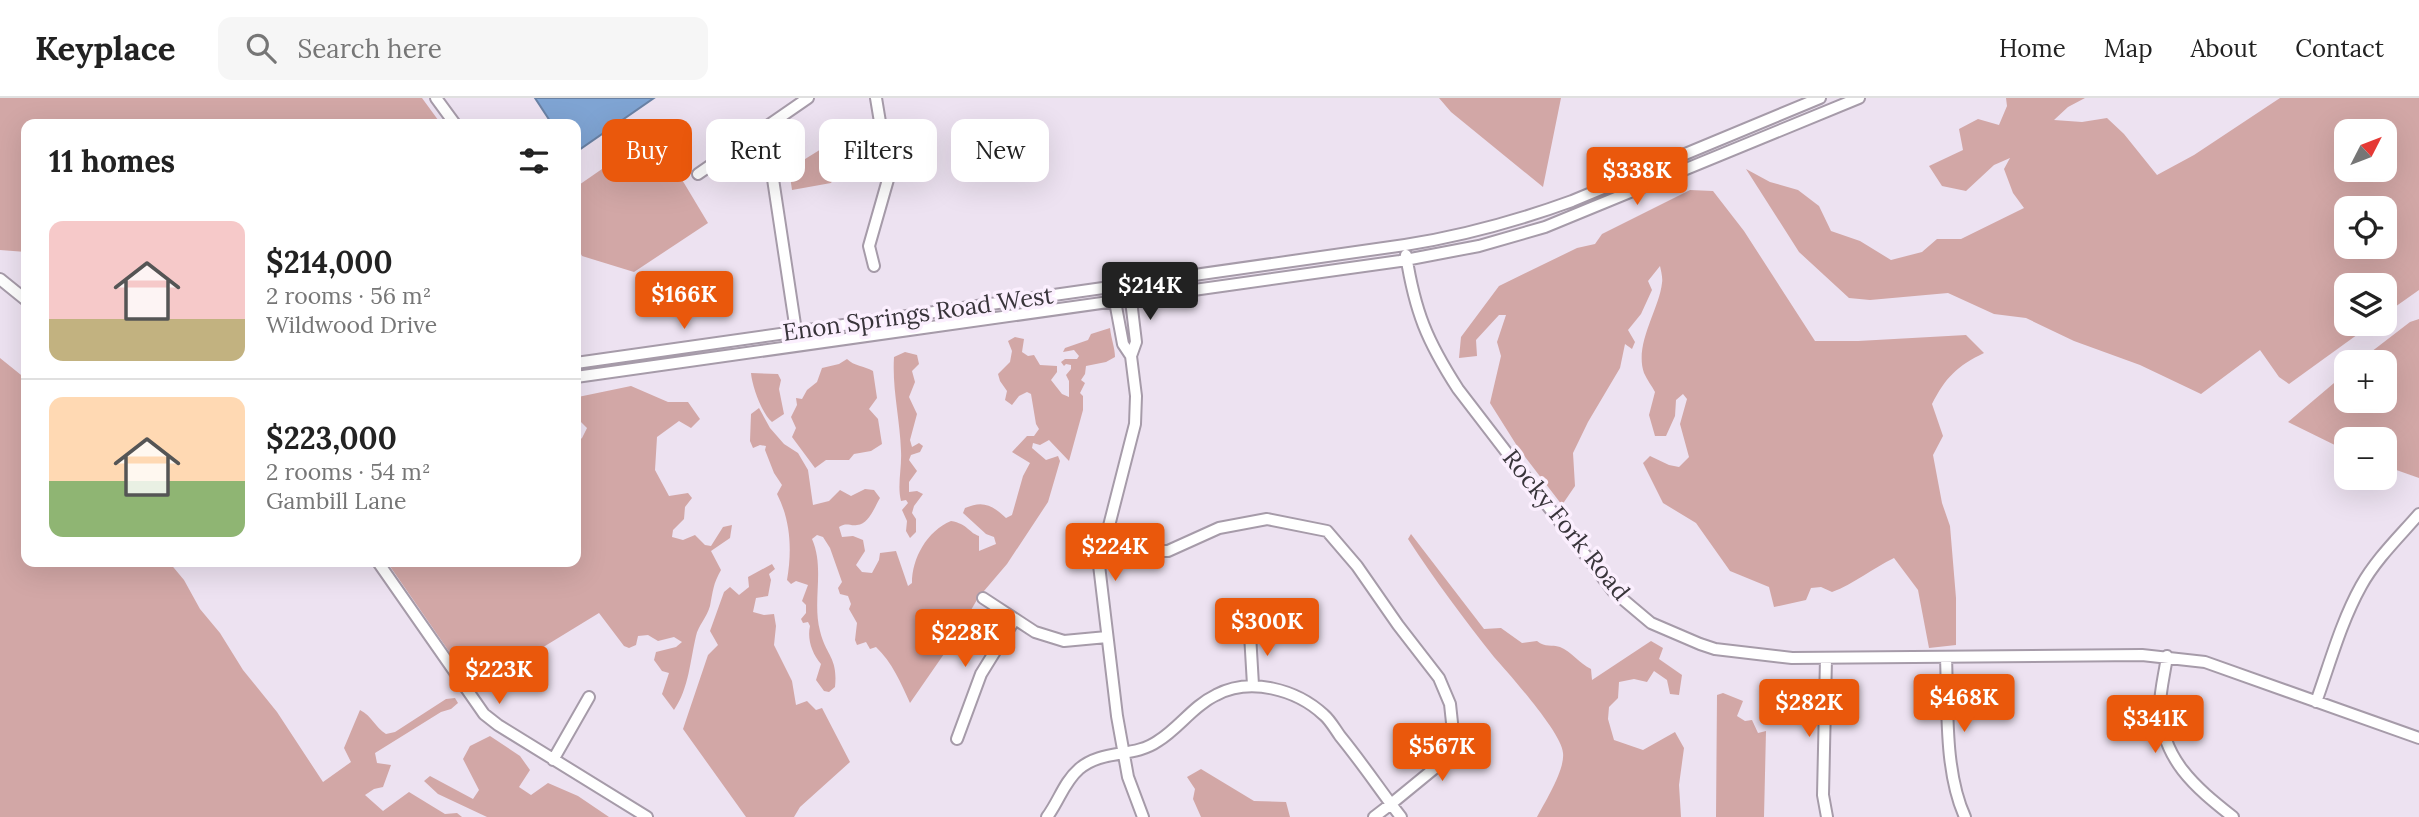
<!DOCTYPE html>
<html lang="en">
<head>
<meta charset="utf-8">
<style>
	:root { --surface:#fff; --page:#f6f6f6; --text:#222; --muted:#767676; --line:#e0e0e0; --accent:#ea580c }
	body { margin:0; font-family:Lora,serif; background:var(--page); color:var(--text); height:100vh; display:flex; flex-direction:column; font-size:26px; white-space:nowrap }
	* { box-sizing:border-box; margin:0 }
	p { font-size:23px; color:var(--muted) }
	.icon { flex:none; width:38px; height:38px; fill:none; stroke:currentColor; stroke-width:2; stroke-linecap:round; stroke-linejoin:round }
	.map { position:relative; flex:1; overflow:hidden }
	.details { position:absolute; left:21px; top:21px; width:560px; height:448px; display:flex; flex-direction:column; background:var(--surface); border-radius:14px; box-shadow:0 7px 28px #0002 }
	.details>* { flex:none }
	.hud { position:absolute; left:602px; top:21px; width:665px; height:63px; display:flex; gap:14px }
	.needle { width:46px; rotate:48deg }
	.controls { position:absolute; left:2334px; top:21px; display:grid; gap:14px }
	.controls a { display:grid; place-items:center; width:63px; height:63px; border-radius:14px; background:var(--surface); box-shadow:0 7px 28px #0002; font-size:35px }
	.price { position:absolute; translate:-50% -60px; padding:0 16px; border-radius:7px; background:var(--accent); color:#fff; font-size:23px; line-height:46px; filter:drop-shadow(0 2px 4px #0008) }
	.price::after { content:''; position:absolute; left:50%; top:42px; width:21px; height:16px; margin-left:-10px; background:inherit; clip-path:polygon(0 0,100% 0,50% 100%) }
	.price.on { background:#222; color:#fff }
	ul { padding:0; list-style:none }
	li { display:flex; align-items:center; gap:21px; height:175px; padding:0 28px }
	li+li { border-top:2px solid var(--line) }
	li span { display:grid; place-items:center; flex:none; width:196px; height:140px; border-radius:14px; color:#555 }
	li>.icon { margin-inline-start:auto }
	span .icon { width:84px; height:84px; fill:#fffc; stroke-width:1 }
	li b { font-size:30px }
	h2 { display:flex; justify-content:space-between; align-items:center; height:84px; padding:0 28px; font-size:30px }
	.pill { padding:0 24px; border-radius:14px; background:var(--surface); box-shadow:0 7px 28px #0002; font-size:24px; line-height:63px }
	.pill.on { background:var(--accent); color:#fff }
	header { display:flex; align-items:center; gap:42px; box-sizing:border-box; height:98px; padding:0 35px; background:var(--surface); border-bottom:2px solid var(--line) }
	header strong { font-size:33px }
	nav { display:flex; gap:38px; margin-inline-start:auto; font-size:24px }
	.search { width:490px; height:63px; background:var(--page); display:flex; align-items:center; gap:18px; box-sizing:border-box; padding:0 24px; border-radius:14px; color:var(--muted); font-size:26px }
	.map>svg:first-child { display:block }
	.green { fill:#d2a7a6; fill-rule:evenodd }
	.water { fill:#7fa4d3; stroke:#6a82a5; stroke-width:2 }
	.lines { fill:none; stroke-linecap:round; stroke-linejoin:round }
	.street-casing { stroke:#a69ba9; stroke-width:14 }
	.street { stroke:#fff; stroke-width:10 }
	.labels { text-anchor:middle; stroke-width:7; stroke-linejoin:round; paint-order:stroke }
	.street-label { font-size:24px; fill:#38343a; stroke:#fbeffe }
</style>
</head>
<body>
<header>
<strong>Keyplace</strong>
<div class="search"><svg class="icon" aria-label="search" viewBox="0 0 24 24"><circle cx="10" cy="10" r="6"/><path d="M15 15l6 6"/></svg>Search here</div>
<nav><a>Home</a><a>Map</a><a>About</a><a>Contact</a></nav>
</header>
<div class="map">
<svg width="2419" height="719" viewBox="0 0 2419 719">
	<rect width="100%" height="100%" fill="#ede2f1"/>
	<!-- green -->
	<path class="green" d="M 0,0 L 422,0 L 441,26 L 26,26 L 26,154 L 0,152 Z
		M 1439,0 L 1561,0 L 1543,89 L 1451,14 Z
		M 2006,0 L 2085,0 L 2068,9 L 2054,22 L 2082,24 L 2107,20 L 2124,36 L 2157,77 L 2194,57 L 2280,0 L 2419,0 L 2419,192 L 2385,216 L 2385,187 L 2347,187 L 2347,226 L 2372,226 L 2289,286 L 2279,279 L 2260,252 L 2201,296 L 2140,267 L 2074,243 L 2026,220 L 1994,216 L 1948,195 L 1870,202 L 1849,200 L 1799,154 L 1746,71 L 1770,84 L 1798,92 L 1819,108 L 1831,133 L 1860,143 L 1891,162 L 1922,154 L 1937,141 L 1961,141 L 2024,110 L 2013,95 L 2004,71 L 2010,60 L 1994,67 L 1966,93 L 1942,88 L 1929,68 L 1963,52 L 1959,31 L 1978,21 L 1999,27 L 2007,8 ZM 2347,33 L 2385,33 L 2385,72 L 2347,72 ZM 2347,110 L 2385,110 L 2385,149 L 2347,149 Z
		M 654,35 L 708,125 L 634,174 L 582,158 L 576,146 L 576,89 Z
		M 826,48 L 838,73 L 831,85 L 792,92 L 789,71 Z
		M 1690,92 L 1713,93 L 1744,133 L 1815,243 L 1858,243 L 1966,237 L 1984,255 C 1957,268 1945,280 1932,306 L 1943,338 L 1933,357 L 1942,405 L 1950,428 L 1956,500 L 1956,547 L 1929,550 L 1918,492 L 1894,460 C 1873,470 1854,486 1832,494 L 1821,489 L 1811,490 L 1806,502 L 1774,509 L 1769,489 L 1730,473 L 1696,425 L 1663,405 L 1643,365 L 1650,358 L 1669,367 L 1679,369 L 1689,359 L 1680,326 L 1687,301 L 1683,296 L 1676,302 L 1675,318 L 1666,338 L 1655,338 L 1649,317 L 1655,294 C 1652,288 1647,282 1644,275 C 1634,246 1659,212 1662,185 C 1663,180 1661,173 1660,168 L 1648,183 L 1652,192 L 1641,216 L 1628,232 L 1635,244 L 1632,251 L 1625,246 L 1620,270 L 1588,324 L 1573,355 L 1575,388 L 1562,407 L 1519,351 L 1490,305 L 1501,258 L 1497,244 L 1506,217 L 1499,217 L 1476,242 L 1477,258 L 1459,260 L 1461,239 L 1499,188 L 1577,150 L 1595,146 L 1602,136 Z
		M 2419,221 L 2419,380 L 2385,368 L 2385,341 L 2347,341 L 2347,353 L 2288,324 L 2347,274 L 2347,303 L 2385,303 L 2385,264 L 2358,264 L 2410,224 Z
		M 1110,230 C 1111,240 1115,250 1115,259 L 1106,264 L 1086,268 L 1085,276 L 1081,282 L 1085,285 L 1080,295 L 1083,298 L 1083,312 L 1069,363 L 1049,342 L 1040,347 L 1033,345 L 1032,350 L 1046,362 L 1058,358 L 1060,363 L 1048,404 L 1007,466 L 978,500 L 953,543 L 910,605 C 901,585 892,564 876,549 L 870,551 L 866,544 L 857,547 L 855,542 L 857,525 L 849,511 L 851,506 L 848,498 L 840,496 L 838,490 L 842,484 L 830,450 L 823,439 L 817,437 L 812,441 C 825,471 812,502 820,533 C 826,558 838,559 835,589 L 829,594 L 824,593 L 816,582 L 821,566 C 812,556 807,541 810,528 L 808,524 L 803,525 L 801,521 L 806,515 L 806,507 L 802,503 L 808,487 L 796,483 L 791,486 L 787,482 C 792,453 791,423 777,396 L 782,387 L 774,375 L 765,352 L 766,348 L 760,347 L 753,350 L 750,343 L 751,316 L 759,310 L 770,330 L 784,346 L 798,355 L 808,372 L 813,407 L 829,403 L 840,392 L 851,398 L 865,391 L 874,392 L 880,400 C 874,410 869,426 857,427 C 849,428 847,424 839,429 L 842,439 L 853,438 L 863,442 L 865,453 L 856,467 L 862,474 L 872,475 L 879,462 L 880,455 L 896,453 L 908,488 L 912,485 C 912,460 927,433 951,423 C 968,426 968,434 979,438 L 979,453 L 996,446 L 994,439 L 986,436 L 963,415 L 965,410 C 983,402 992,407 1006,420 L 1012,417 L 1023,378 L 1030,365 L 1012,354 L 1027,338 L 1034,338 L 1039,331 L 1036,326 L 1031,296 L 1027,294 L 1019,298 L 1012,307 L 1005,302 L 1007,293 L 1000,283 L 998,276 L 1010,264 L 1012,253 L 1008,243 L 1015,239 L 1024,241 L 1022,254 L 1028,258 L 1034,257 L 1040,267 L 1057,268 L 1057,274 L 1051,282 L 1062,296 L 1069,299 L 1069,283 L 1066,277 L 1071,271 L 1071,267 L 1066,266 L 1064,268 L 1061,264 L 1065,261 L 1077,261 L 1079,258 L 1074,252 L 1063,254 L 1065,250 L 1088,242 L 1091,236 Z
		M 905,254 L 917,257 L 919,266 L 912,273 L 915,284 L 909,299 L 917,316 L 910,342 L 912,349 L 919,345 L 923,348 L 920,354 L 911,357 L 909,362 L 917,373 L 909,384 L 909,394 L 917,393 L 923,396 L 914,408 L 912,415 L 916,421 L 916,434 L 910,440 L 906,433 L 907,423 L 902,412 L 908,405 L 906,402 L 901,403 C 897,388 902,370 901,353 C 900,321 892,291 894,259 Z
		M 0,260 L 26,281 L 26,464 L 169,464 L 184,482 L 200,511 L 220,535 L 243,572 L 277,614 L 323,684 L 351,664 L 344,650 L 360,612 C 372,618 375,629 386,636 L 395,634 L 446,601 L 455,600 L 458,605 L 451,611 L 441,614 L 375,655 L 377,665 L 391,667 L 383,689 L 374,691 L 365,697 L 383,713 L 409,694 L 445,716 L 457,715 L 462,719 L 0,719 Z
		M 847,261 C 854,268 864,268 873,273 L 877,300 L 869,311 L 878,321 L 882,346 L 871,353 L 854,356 L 849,362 L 826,362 L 815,370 L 792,339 L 796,330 L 791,319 L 797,307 L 796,300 L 802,301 L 807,292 L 817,284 L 822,270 L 839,266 Z
		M 751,275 L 778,276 L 781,282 L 779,291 L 784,316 L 772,324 C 762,316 752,288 751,275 Z
		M 631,288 L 668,304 L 688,304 L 700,321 L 691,330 L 679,323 L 657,339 L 655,372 L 669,398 L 688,395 L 692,400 L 685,409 L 684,421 L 673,432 L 672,439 L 683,442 L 695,437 L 705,447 L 711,448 L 723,429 L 732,427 L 730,440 L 711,453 L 721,472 C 713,486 713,493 710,508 C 707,519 698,528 696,538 C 690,563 689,590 674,612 L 662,596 L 669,575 L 662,573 L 654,562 L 656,554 L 676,549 L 682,544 L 674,539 L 658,543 L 648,537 L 638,538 L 636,547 L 629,550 L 624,548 L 599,515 L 527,559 L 500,580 L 492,575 L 473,588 L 387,464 L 576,464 L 576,345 L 582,340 L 587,330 L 576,319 L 578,299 Z
		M 1411,436 L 1484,531 L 1501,530 L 1522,545 L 1537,543 C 1546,550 1551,546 1560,549 C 1571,553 1580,566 1591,571 L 1592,582 L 1651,543 L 1663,550 L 1659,561 L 1682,577 L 1679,597 L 1670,596 L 1667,582 L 1654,573 L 1647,584 L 1634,581 L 1619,584 L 1618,600 L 1609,609 L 1608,621 L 1614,642 L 1643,652 L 1675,634 L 1684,650 L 1679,687 L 1681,719 L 1537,719 C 1545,704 1565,672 1563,655 C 1562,635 1509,576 1494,559 C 1464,521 1434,481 1408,441 Z
		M 772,466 L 775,471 L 769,476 L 771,482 L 768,498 L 756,500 L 753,514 L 764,517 L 774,516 L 776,528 L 774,547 L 792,583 L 796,607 L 807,603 L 816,612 L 822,610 L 850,664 L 800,709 L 794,719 L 746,719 L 683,631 L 708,557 L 718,547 L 710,533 L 724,494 L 730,489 L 739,497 L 749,489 L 748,479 Z
		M 1723,595 L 1743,603 L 1737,618 L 1745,623 L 1752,622 L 1758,635 L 1766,633 L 1764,719 L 1716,719 L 1717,597 Z
		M 490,638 L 520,658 L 530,672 L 519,689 L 531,697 L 548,685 L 578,698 L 609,719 L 487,719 L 438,696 L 424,683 L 430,678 L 473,701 L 479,692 L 463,661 L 470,648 Z
		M 1201,671 L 1254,703 L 1286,704 L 1290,719 L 1201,719 L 1193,701 L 1195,691 L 1187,679 Z"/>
	<!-- water -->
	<path class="water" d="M 535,0 L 654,0 L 576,54 L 576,26 L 552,26 Z"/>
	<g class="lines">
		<defs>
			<path id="street" d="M 436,0 L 455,26
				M 746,44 L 773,81 L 796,233
				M 698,76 L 808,0
				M 1406,157 C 1415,214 1427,243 1458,291 L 1613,493 L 1651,525 L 1700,546 L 1715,551 L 1792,560 L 2142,557 L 2205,564 L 2419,640
				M 874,168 L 869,148 L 889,78 L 876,0
				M 0,181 L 26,202
				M 1130,194 L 1136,244 L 1131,258 L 1136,298 L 1135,326 L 1099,467 L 1117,618 L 1128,679 L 1143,719
				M 1114,198 L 1123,246 L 1131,258
				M 576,265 L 1405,147 C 1462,138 1517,123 1572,103 L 1820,0
				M 576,279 L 1400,163 L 1479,148 L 1545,129 L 1859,0
				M 378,464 L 484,616 L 498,627 L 647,719
				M 983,500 L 1035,534 L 1064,543 L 1107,539
				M 1250,536 L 1253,587
				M 2167,558 C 2165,574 2160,592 2160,608 C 2161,661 2195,689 2233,719
				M 1946,559 C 1948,609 1944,673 1965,719
				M 1826,560 L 1823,697 L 1827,719
				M 2316,604 C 2330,565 2341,524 2361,488 C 2376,461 2399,439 2419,416
				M 957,641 L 981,576 L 1015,521
				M 553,662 L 589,599
				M 1047,719 C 1059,703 1064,684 1079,671 C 1102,651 1134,660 1158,643 C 1179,630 1193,608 1216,597 C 1250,579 1296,591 1324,617 C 1330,622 1335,631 1340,638 C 1358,660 1374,683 1391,706 L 1441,665 L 1453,634 L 1450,606 L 1439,580 L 1398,527 L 1357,468 L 1327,433 L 1267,421 L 1219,430 L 1168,453 L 1149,453 L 1103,447
				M 1374,719 L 1391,706 L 1401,719"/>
		</defs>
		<!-- street casing -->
		<use href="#street" class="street-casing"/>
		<!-- street -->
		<use href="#street" class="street"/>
	</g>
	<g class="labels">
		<!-- street labels -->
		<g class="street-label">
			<text transform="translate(918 216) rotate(-8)" y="8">Enon Springs Road West</text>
			<text transform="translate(1566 427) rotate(51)" y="8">Rocky Fork Road</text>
		</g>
	</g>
</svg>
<div class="controls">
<a><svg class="needle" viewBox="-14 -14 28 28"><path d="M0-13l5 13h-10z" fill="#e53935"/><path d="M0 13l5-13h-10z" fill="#767676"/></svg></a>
<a><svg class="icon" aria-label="locate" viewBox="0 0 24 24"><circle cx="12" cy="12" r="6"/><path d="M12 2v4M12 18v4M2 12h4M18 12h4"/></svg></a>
<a><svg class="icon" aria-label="layers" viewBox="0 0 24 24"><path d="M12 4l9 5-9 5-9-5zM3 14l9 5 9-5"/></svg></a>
<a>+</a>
<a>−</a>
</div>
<b class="price" style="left:1637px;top:109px">$338K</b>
<b class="price on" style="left:1150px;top:224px">$214K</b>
<b class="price" style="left:684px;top:233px">$166K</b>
<b class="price" style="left:1115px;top:485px">$224K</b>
<b class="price" style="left:1267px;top:560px">$300K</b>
<b class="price" style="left:965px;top:571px">$228K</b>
<b class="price" style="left:499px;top:608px">$223K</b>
<b class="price" style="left:1964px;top:636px">$468K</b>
<b class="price" style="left:1809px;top:641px">$282K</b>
<b class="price" style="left:2155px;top:657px">$341K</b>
<b class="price" style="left:1442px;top:685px">$567K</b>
<div class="hud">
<a class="pill on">Buy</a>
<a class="pill">Rent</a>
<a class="pill">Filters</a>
<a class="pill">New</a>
</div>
<section class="details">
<h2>11 homes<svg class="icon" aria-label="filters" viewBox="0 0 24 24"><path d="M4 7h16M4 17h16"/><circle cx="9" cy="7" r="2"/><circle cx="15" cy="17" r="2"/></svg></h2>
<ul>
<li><span style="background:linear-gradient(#f6c9c9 70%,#c2b280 0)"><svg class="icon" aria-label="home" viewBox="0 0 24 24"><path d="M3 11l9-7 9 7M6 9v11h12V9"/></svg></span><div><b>$214,000</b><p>2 rooms · 56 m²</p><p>Wildwood Drive</p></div></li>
<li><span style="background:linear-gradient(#ffd9b3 60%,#8fb573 0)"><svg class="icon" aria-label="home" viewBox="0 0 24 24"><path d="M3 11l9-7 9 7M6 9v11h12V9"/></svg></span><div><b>$223,000</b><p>2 rooms · 54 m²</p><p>Gambill Lane</p></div></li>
</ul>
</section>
</div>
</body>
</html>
